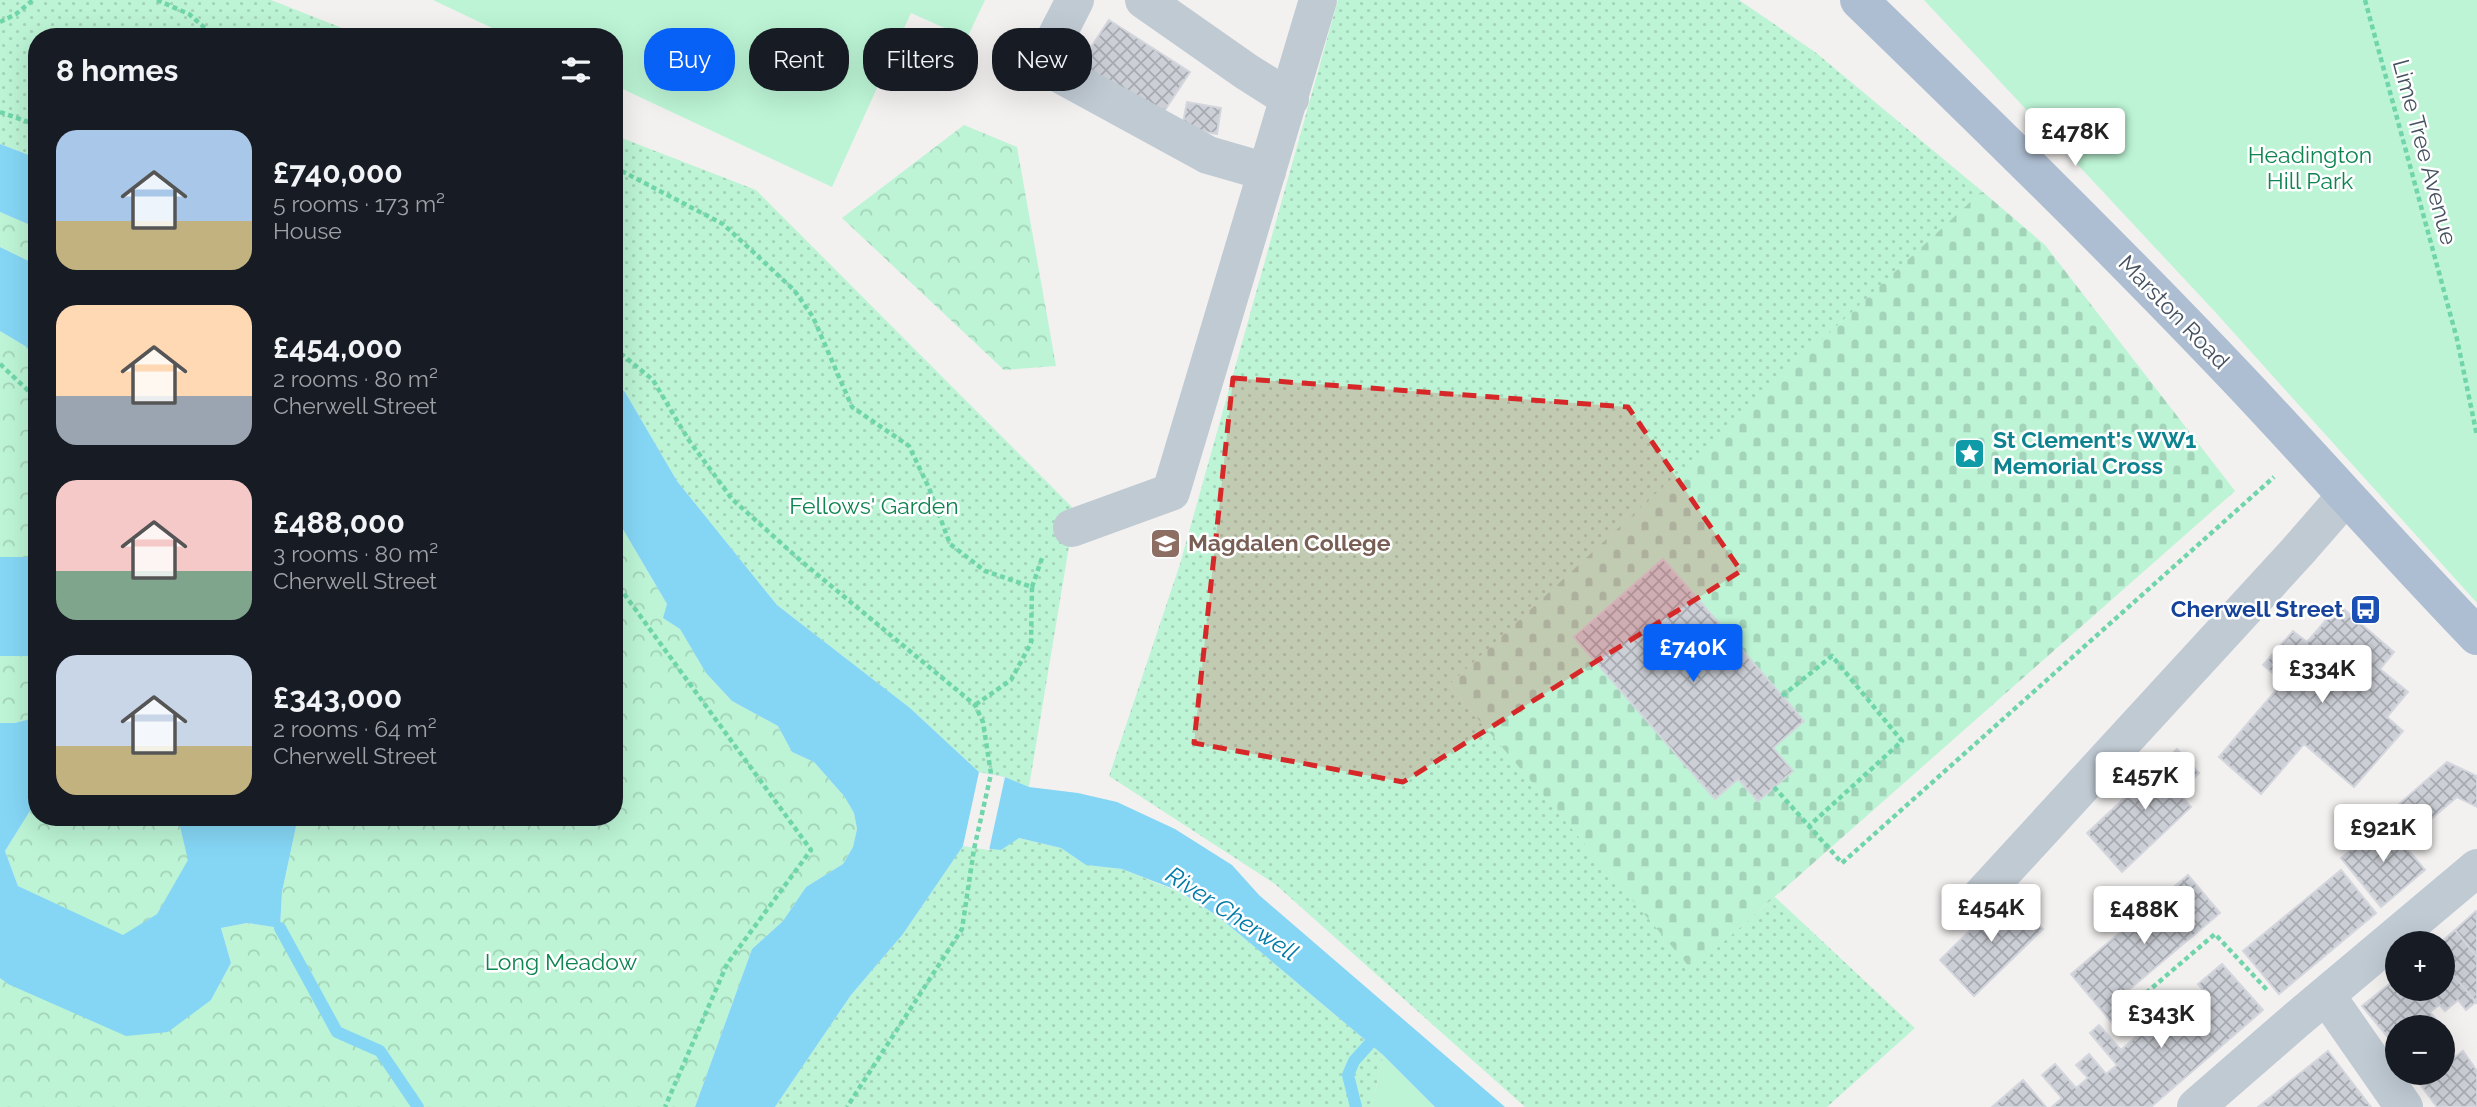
<!DOCTYPE html>
<html lang="en">
<head>
<meta charset="utf-8">
<style>
	:root { --surface:#171b24; --page:#20242c; --text:#f1f3f6; --muted:#9ea1a6; --accent:#0861f6 }
	body { margin:0; font-family:Raleway,sans-serif; background:var(--page); color:var(--text); height:100vh; display:flex; flex-direction:column; font-size:26px; white-space:nowrap }
	* { box-sizing:border-box; margin:0 }
	p { font-size:23px; color:var(--muted) }
	.icon { flex:none; width:38px; height:38px; fill:none; stroke:currentColor; stroke-width:2; stroke-linecap:round; stroke-linejoin:round }
	.map { position:relative; flex:1; overflow:hidden }
	.side { position:absolute; left:28px; top:28px; width:595px; height:798px; display:flex; flex-direction:column; background:var(--surface); border-radius:28px; box-shadow:0 7px 28px #0002 }
	.side>* { flex:none }
	.hud { position:absolute; left:644px; top:28px; width:665px; height:63px; display:flex; gap:14px }
	.controls { position:absolute; left:2385px; top:931px; display:grid; gap:14px }
	.controls a { display:grid; place-items:center; width:70px; height:70px; border-radius:50%; background:var(--surface); box-shadow:0 7px 28px #0002; font-size:35px }
	.price { position:absolute; translate:-50% -60px; padding:0 16px; border-radius:7px; background:#fff; color:#222; font-size:23px; line-height:46px; filter:drop-shadow(0 2px 4px #0008) }
	.price::after { content:''; position:absolute; left:50%; top:42px; width:21px; height:16px; margin-left:-10px; background:inherit; clip-path:polygon(0 0,100% 0,50% 100%) }
	.price.active { background:var(--accent); color:#fff }
	ul { padding:0; list-style:none }
	li { display:flex; align-items:center; gap:21px; height:175px; padding:0 28px }
	li span { display:grid; place-items:center; flex:none; width:196px; height:140px; border-radius:21px; color:#555 }
	li>.icon { margin-inline-start:auto }
	span .icon { width:84px; height:84px; fill:#fffc; stroke-width:1 }
	li b { font-size:30px }
	h2 { display:flex; justify-content:space-between; align-items:center; height:84px; padding:0 28px; font-size:30px }
	.chip { padding:0 24px; border-radius:28px; background:var(--surface); box-shadow:0 7px 28px #0002; font-size:24px; line-height:63px }
	.chip.active { background:var(--accent); color:#fff }
	.map>svg:first-child { display:block }
	.grass { fill:url(#grass-dots) }
	.forest { fill:url(#forest-crowns) }
	.cemetery { fill:url(#cemetery-stones) }
	.park { fill:#bcf4d5 }
	.water { fill:#85d6f5 }
	.pier { fill:#f3f1f0 }
	.lines { fill:none; stroke-linecap:round; stroke-linejoin:round }
	.stream { stroke:#85d6f5; stroke-width:12 }
	.building { fill:url(#building-cross-hatch); stroke:#d4d6dd; stroke-width:2 }
	.path { stroke:#70d5aa; stroke-width:4.5; stroke-dasharray:5 3.5; stroke-linecap:butt }
	.minor { stroke:#c0cad3; stroke-width:38 }
	.major { stroke:#aebed2; stroke-width:38 }
	.marked { fill:#d62828; fill-opacity:0.2; stroke:#d62828; stroke-width:5; stroke-dasharray:14 9; stroke-linejoin:round }
	.labels { text-anchor:middle; stroke-width:5; stroke-linejoin:round; paint-order:stroke }
	.street-label { font-size:23px; fill:#465260; stroke:#fff }
	.park-label { font-size:23px; fill:#0e8451; stroke:#fff }
	.culture-label { font-size:23px; font-weight:bold; fill:#0d838f; stroke:#fff; text-anchor:start }
	.education-label { font-size:23px; font-weight:bold; fill:#785e54; stroke:#fff; text-anchor:start }
	.transit-label { font-size:23px; font-weight:bold; fill:#164399; stroke:#fff; text-anchor:end }
	.water-label { font-size:24px; font-style:italic; fill:#027ba9; stroke:#fff }
</style>
</head>
<body>
<div class="map">
<svg width="2477" height="1107" viewBox="0 0 2477 1107">
	<defs>
		<pattern id="grass-dots" width="8" height="8" patternUnits="userSpaceOnUse" patternTransform="scale(1.75)"><rect width="8" height="8" fill="#bcf4d5"/><path d="M2 2h.1M6 6h.1" fill="none" stroke="#a3d3b9" stroke-width="1.8" stroke-linecap="round"/></pattern>
		<pattern id="forest-crowns" width="20" height="18" patternUnits="userSpaceOnUse" patternTransform="scale(1.75)"><rect width="20" height="18" fill="#bcf4d5"/><path d="M2 6a3 3 0 1 1 6 0M12 15a3 3 0 1 1 6 0" fill="none" stroke="#a3d3b9"/></pattern>
		<pattern id="cemetery-stones" width="16" height="16" patternUnits="userSpaceOnUse" patternTransform="scale(1.75)"><rect width="16" height="16" fill="#bcf4d5"/><path d="M2 7V4a2 2 0 0 1 4 0v3zM10 15v-3a2 2 0 0 1 4 0v3z" fill="#a3d3b9"/></pattern>
		<pattern id="building-cross-hatch" width="8" height="8" patternUnits="userSpaceOnUse" patternTransform="scale(1.75)"><rect width="8" height="8" fill="#cccfd6"/><path d="M0 0l8 8M0 8l8-8" fill="none" stroke="#a7abb1"/></pattern>
	</defs>
	<rect width="100%" height="100%" fill="#f3f1f0"/>
	<!-- grass -->
	<path class="grass" d="M 0,0 L 271,0 L 365,37 L 37,37 L 37,158 L 0,144 Z
		M 1338,0 L 1739,0 L 1815,52 L 1983,192 L 1449,685 L 1692,969 L 1775,897 L 1915,1028 L 1827,1107 L 1525,1107 L 1275,884 L 1109,776 L 1180,564 Z
		M 614,135 L 756,190 L 1075,510 L 1029,787 L 1005,777 L 979,772 L 910,708 L 777,605 L 677,481 L 625,392 L 614,382 Z
		M 1019,838 L 1061,848 L 1086,865 L 1122,869 L 1179,892 L 1219,917 L 1383,1055 L 1372,1107 L 775,1107 L 851,995 L 903,934 L 963,846 L 989,850 Z"/>
	<!-- forest -->
	<path class="forest" d="M 964,125 L 1017,147 L 1056,366 L 1004,370 L 842,218 Z
		M 0,212 L 37,228 L 37,265 L 0,247 Z
		M 0,331 L 25,346 L 37,359 L 37,557 L 0,557 Z
		M 614,514 L 667,604 L 664,618 L 680,629 L 706,673 L 732,701 L 778,726 L 792,752 L 814,762 L 844,796 L 854,813 L 857,829 L 853,847 L 843,864 L 806,887 L 783,921 L 752,949 L 695,1107 L 0,1107 L 0,978 L 8,984 L 211,1000 L 231,963 L 221,928 L 247,923 L 280,928 L 282,892 L 298,817 L 614,817 Z
		M 28,654 L 37,656 L 37,717 L 15,723 L 0,723 L 0,656 Z
		M 37,805 L 37,817 L 164,817 L 179,822 L 189,860 L 157,914 L 123,936 L 18,886 L 5,851 L 30,811 Z"/>
	<!-- cemetery -->
	<path class="cemetery" d="M 1983,192 L 2045,245 L 2235,491 L 1692,970 L 1449,685 L 1980,193 Z"/>
	<!-- park -->
	<path class="park" d="M 433,0 L 985,0 L 967,38 L 911,13 L 832,187 L 614,85 L 614,37 L 511,37 Z
		M 1924,0 L 2477,0 L 2477,603 L 2217,314 Z
		M 1383,1055 L 1435,1107 L 1372,1107 Z"/>
	<!-- water -->
	<path class="water" d="M 0,144 L 37,158 L 37,228 L 0,212 Z
		M 0,247 L 37,265 L 37,359 L 25,346 L 0,331 Z
		M 614,382 L 625,392 L 677,481 L 777,605 L 910,708 L 979,772 L 1005,777 L 1029,787 L 1078,793 L 1117,802 L 1175,829 L 1232,865 L 1259,895 L 1505,1107 L 1435,1107 L 1383,1055 L 1219,917 L 1179,891 L 1122,869 L 1086,865 L 1061,848 L 1019,838 L 1001,850 L 963,846 L 903,934 L 851,995 L 775,1107 L 695,1107 L 752,949 L 783,921 L 806,887 L 843,864 L 853,847 L 857,829 L 854,813 L 844,796 L 814,762 L 792,752 L 778,726 L 732,701 L 706,673 L 680,629 L 663,618 L 667,604 L 614,514 Z
		M 0,557 L 37,557 L 37,656 L 0,656 Z
		M 37,717 L 37,805 L 30,811 L 5,851 L 18,886 L 123,935 L 157,914 L 188,860 L 179,822 L 164,817 L 298,817 L 282,892 L 280,928 L 247,923 L 221,928 L 231,963 L 211,1000 L 168,1032 L 126,1036 L 8,984 L 0,978 L 0,723 L 15,723 Z"/>
	<!-- pier -->
	<path class="pier" d="M 979,772 L 1005,777 L 989,850 L 963,846 Z"/>
	<g class="lines">
		<!-- stream -->
		<path class="stream" d="M 280,928 L 337,1032 L 380,1051 L 418,1107
			M 1356,1107 L 1348,1075 L 1354,1061 L 1380,1032"/>
	</g>
	<!-- building -->
	<path class="building" d="M 1109,20 L 1190,72 L 1161,116 L 1080,64 Z
		M 1187,102 L 1221,108 L 1217,134 L 1182,128 Z
		M 1663,559 L 1804,721 L 1773,748 L 1793,771 L 1758,801 L 1738,779 L 1715,799 L 1574,637 Z
		M 2339,605 L 2394,652 L 2380,669 L 2408,692 L 2387,717 L 2403,731 L 2354,787 L 2304,744 L 2261,794 L 2219,757 L 2283,682 L 2263,665 L 2293,631 L 2307,642 Z
		M 2177,749 L 2199,773 L 2179,793 L 2191,807 L 2122,872 L 2087,833 Z
		M 2447,762 L 2477,776 L 2477,807 L 2457,797 L 2410,837 L 2389,813 Z
		M 2384,821 L 2425,870 L 2381,907 L 2341,858 Z
		M 2341,870 L 2376,913 L 2279,994 L 2243,951 Z
		M 2188,875 L 2220,913 L 2118,999 L 2129,1011 L 2113,1024 L 2071,974 Z
		M 2008,893 L 2043,929 L 1974,996 L 1940,960 Z
		M 2476,911 L 2477,912 L 2477,957 L 2455,930 Z
		M 2455,930 L 2477,957 L 2477,1003 L 2443,963 L 2443,943 L 2440,943 Z
		M 2443,963 L 2476,1002 L 2466,1010 L 2458,1000 L 2445,1011 L 2426,989 L 2443,989 Z
		M 2222,964 L 2263,1010 L 2151,1107 L 2052,1107 L 2062,1098 L 2042,1075 L 2055,1064 L 2076,1088 L 2088,1078 L 2076,1065 L 2089,1054 L 2106,1074 L 2117,1065 L 2090,1033 L 2099,1025 L 2121,1050 L 2147,1027 L 2154,1035 L 2204,991 L 2198,984 Z
		M 2398,977 L 2398,989 L 2426,989 L 2439,1005 L 2430,1012 L 2440,1024 L 2436,1027 L 2398,1027 L 2398,1035 L 2391,1041 L 2362,1006 Z
		M 2328,1051 L 2371,1107 L 2258,1107 Z
		M 2463,1051 L 2477,1071 L 2477,1107 L 2437,1107 L 2419,1083 L 2433,1073 L 2443,1073 L 2443,1066 Z
		M 2023,1080 L 2046,1107 L 1992,1107 Z"/>
	<g class="lines">
		<!-- path -->
		<path class="path" d="M 157,0 L 189,14 L 215,37
			M 2365,0 L 2457,339 L 2477,436
			M 0,22 L 16,14 L 33,0
			M 0,112 L 37,125
			M 614,167 L 723,224 L 794,290 L 813,317 L 852,407 L 909,446 L 929,488 L 950,544 L 985,571 L 1032,587 L 1031,643 L 1011,680 L 975,705
			M 614,348 L 653,380 L 688,439 L 732,499 L 801,561 L 975,705 L 983,722 L 991,774 L 974,849 L 962,929 L 847,1107
			M 0,364 L 37,399
			M 614,580 L 811,850 L 727,964 L 665,1107
			M 1032,587 L 1042,558
			M 1782,696 L 1832,656 L 1902,741 L 1809,826
			M 1774,787 L 1842,863 L 2274,477
			M 2133,1004 L 2215,934 L 2267,990"/>
		<!-- minor -->
		<path class="minor" d="M 1075,0 L 1052,45 L 1058,73 L 1208,155 L 1267,172
			M 1144,0 L 1247,72 L 1290,99
			M 1072,528 L 1171,492 L 1318,0
			M 1969,909 L 2297,552 L 2345,497
			M 2326,995 L 2404,1107
			M 2196,1107 L 2295,1021 L 2477,868"/>
		<!-- major -->
		<path class="major" d="M 1859,0 C 1989,126 2118,252 2242,383 C 2321,467 2397,553 2477,636"/>
	</g>
	<!-- marked area -->
	<path class="marked" d="M 1233,378 L 1628,407 L 1741,571 L 1403,782 L 1194,743 Z"/>
	<!-- icons -->
	<defs>
		<symbol id="sight-square" viewBox="-11 -11 22 22"><rect x="-9" y="-9" width="18" height="18" rx="4" fill="#0f9aa8" stroke="#fff"/><path d="M0-6L1.8-2.2L6-1.7L2.9 1.2L3.7 5.4L0 3.3L-3.7 5.4L-2.9 1.2L-6-1.7L-1.8-2.2Z" fill="#fff"/></symbol>
		<symbol id="university-square" viewBox="-11 -11 22 22"><rect x="-9" y="-9" width="18" height="18" rx="4" fill="#8d6e63" stroke="#fff"/><path d="M0-5L7-2L0 1L-7-2ZM-4 1L0 2.5L4 1V4Q0 6-4 4Z" fill="#fff"/></symbol>
		<symbol id="bus-square" viewBox="-11 -11 22 22"><rect x="-9" y="-9" width="18" height="18" rx="4" fill="#1a4fb4" stroke="#fff"/><path d="M-5-6H5V4H4V6H2V4H-2V6H-4V4H-5ZM-3.5-4V0h7V-4ZM-3.5 1.2v1.5H-2V1.2ZM2 1.2v1.5H3.5V1.2Z" fill="#fff"/></symbol>
	</defs>
	<g fill-rule="evenodd">
		<use href="#sight-square" x="1952" y="436" width="35" height="35"/>
		<use href="#university-square" x="1148" y="526" width="35" height="35"/>
		<use href="#bus-square" x="2348" y="592" width="35" height="35"/>
	</g>
	<g class="labels">
		<!-- street labels -->
		<g class="street-label">
			<text transform="translate(2425 152) rotate(75)" y="8">Lime Tree Avenue</text>
			<text transform="translate(2174 312) rotate(46)" y="8">Marston Road</text>
		</g>
		<!-- park labels -->
		<g class="park-label">
			<text x="2310" y="163">Headington<tspan x="2310" dy="26">Hill Park</tspan></text>
			<text x="874" y="514">Fellows' Garden</text>
			<text x="561" y="970">Long Meadow</text>
		</g>
		<!-- culture labels -->
		<g class="culture-label">
			<text x="1993" y="448">St Clement's WW1<tspan x="1993" dy="26">Memorial Cross</tspan></text>
		</g>
		<!-- education labels -->
		<g class="education-label">
			<text x="1188" y="551">Magdalen College</text>
		</g>
		<!-- transit labels -->
		<g class="transit-label">
			<text x="2343" y="617">Cherwell Street</text>
		</g>
		<!-- water labels -->
		<g class="water-label">
			<text transform="translate(1232 914) rotate(33)" y="8">River Cherwell</text>
		</g>
	</g>
</svg>
<div class="controls">
<a>+</a>
<a>−</a>
</div>
<b class="price" style="left:2075px;top:168px">£478K</b>
<b class="price active" style="left:1693px;top:684px">£740K</b>
<b class="price" style="left:2322px;top:705px">£334K</b>
<b class="price" style="left:2145px;top:812px">£457K</b>
<b class="price" style="left:2383px;top:864px">£921K</b>
<b class="price" style="left:1991px;top:944px">£454K</b>
<b class="price" style="left:2144px;top:946px">£488K</b>
<b class="price" style="left:2161px;top:1050px">£343K</b>
<div class="hud">
<a class="chip active">Buy</a>
<a class="chip">Rent</a>
<a class="chip">Filters</a>
<a class="chip">New</a>
</div>
<section class="side">
<h2>8 homes<svg class="icon" aria-label="filters" viewBox="0 0 24 24"><path d="M4 7h16M4 17h16"/><circle cx="9" cy="7" r="2"/><circle cx="15" cy="17" r="2"/></svg></h2>
<ul>
<li><span style="background:linear-gradient(#a9c7e8 65%,#c2b280 0)"><svg class="icon" aria-label="home" viewBox="0 0 24 24"><path d="M3 11l9-7 9 7M6 9v11h12V9"/></svg></span><div><b>£740,000</b><p>5 rooms · 173 m²</p><p>House</p></div></li>
<li><span style="background:linear-gradient(#ffd9b3 65%,#9aa5b1 0)"><svg class="icon" aria-label="home" viewBox="0 0 24 24"><path d="M3 11l9-7 9 7M6 9v11h12V9"/></svg></span><div><b>£454,000</b><p>2 rooms · 80 m²</p><p>Cherwell Street</p></div></li>
<li><span style="background:linear-gradient(#f6c9c9 65%,#7fa58c 0)"><svg class="icon" aria-label="home" viewBox="0 0 24 24"><path d="M3 11l9-7 9 7M6 9v11h12V9"/></svg></span><div><b>£488,000</b><p>3 rooms · 80 m²</p><p>Cherwell Street</p></div></li>
<li><span style="background:linear-gradient(#c9d6e8 65%,#c2b280 0)"><svg class="icon" aria-label="home" viewBox="0 0 24 24"><path d="M3 11l9-7 9 7M6 9v11h12V9"/></svg></span><div><b>£343,000</b><p>2 rooms · 64 m²</p><p>Cherwell Street</p></div></li>
</ul>
</section>
</div>
</body>
</html>
